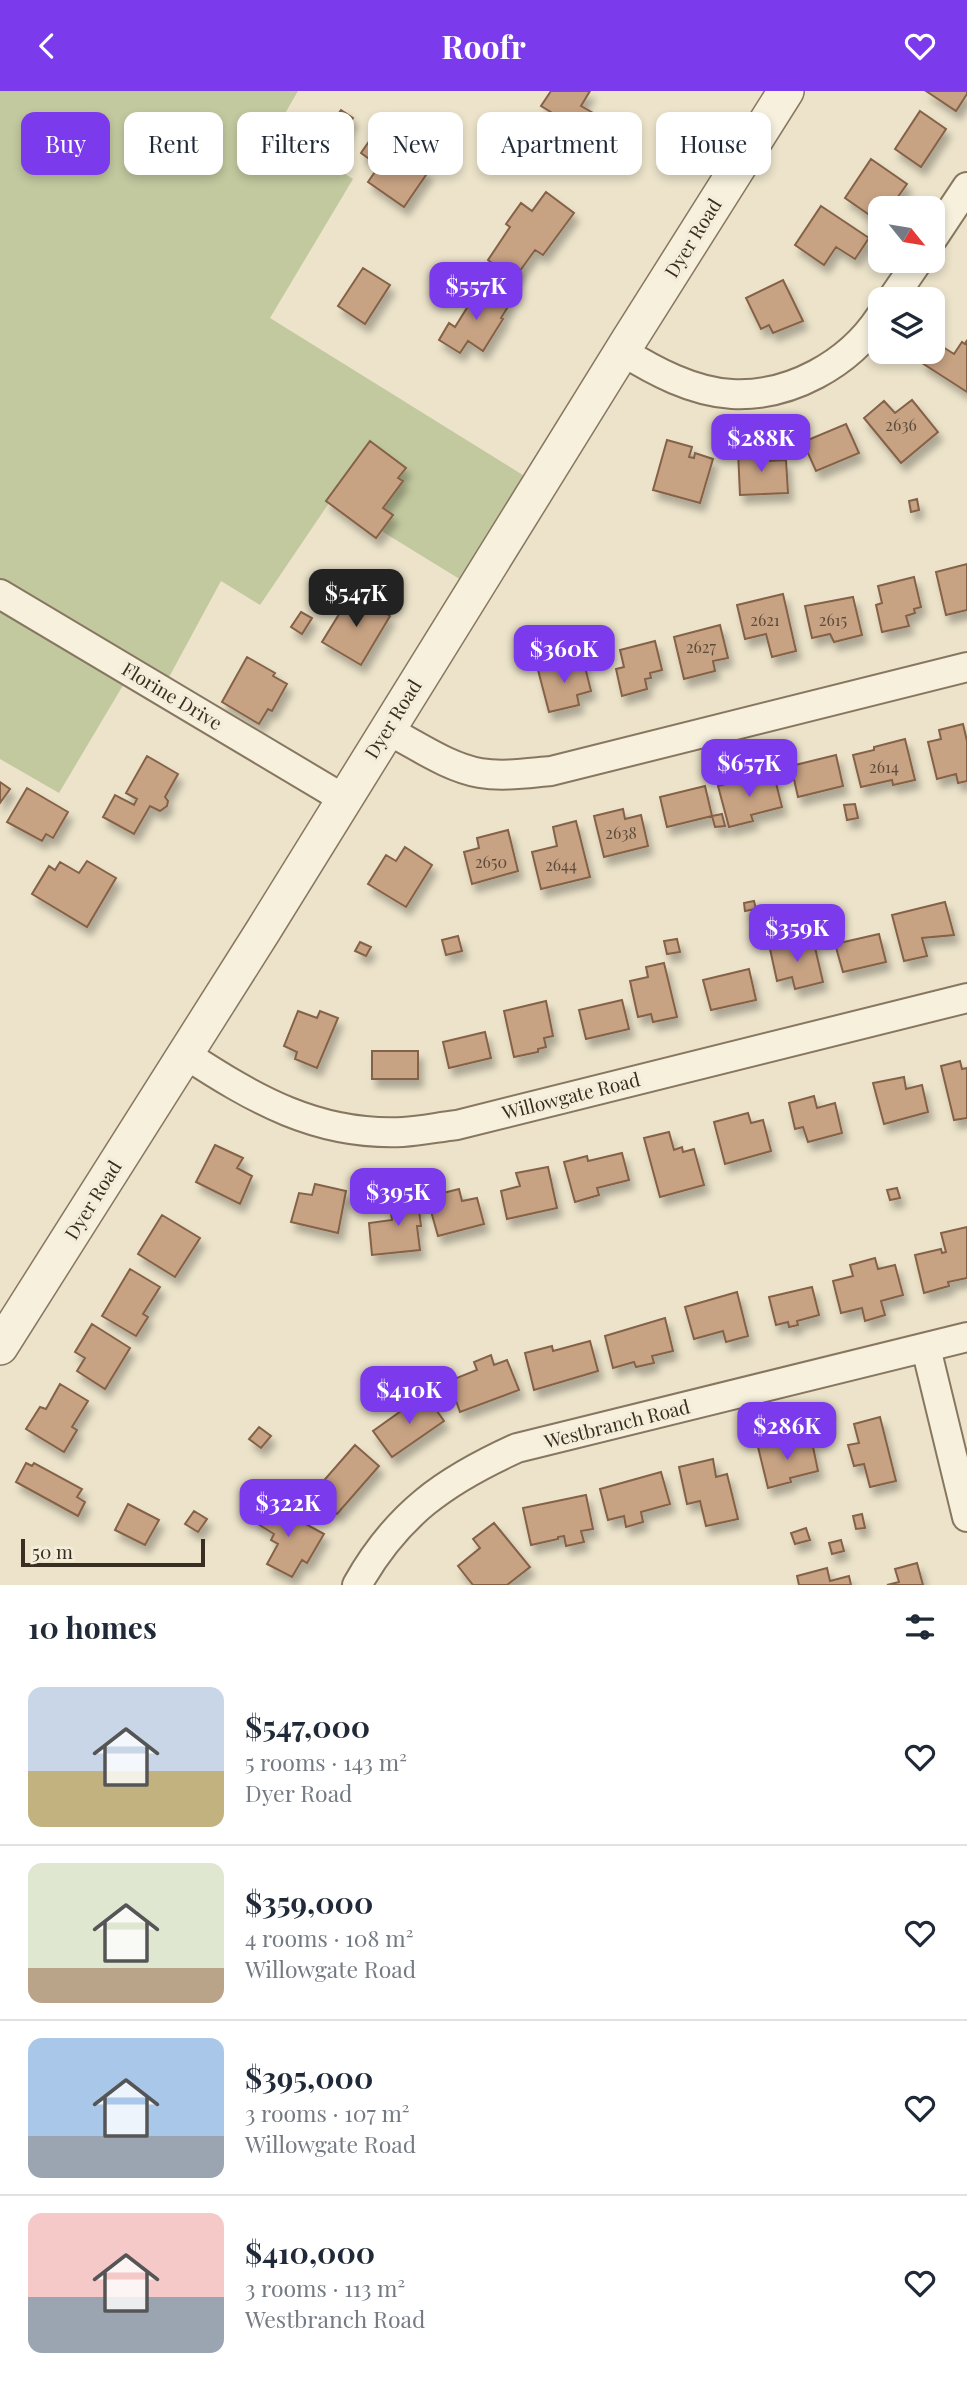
<!DOCTYPE html>
<html lang="en">
<head>
<meta charset="utf-8">
<style>
	:root { --surface:#fff; --page:#f6f6f7; --text:#1f2937; --muted:#747a83; --line:#e0e1e3; --accent:#7c3aed }
	body { margin:0; font-family:"Playfair Display",serif; background:var(--page); color:var(--text); height:100vh; display:flex; flex-direction:column; font-size:26px; white-space:nowrap }
	* { box-sizing:border-box; margin:0 }
	p { font-size:23px; color:var(--muted) }
	.icon { flex:none; width:38px; height:38px; fill:none; stroke:currentColor; stroke-width:2; stroke-linecap:round; stroke-linejoin:round }
	.map { position:relative; height:1494px; overflow:hidden }
	.drawer { display:flex; flex-direction:column; background:var(--surface); flex:1 }
	.drawer>* { flex:none }
	.hud { position:absolute; left:21px; top:21px; width:926px; height:63px; display:flex; gap:14px }
	.needle { width:46px; rotate:120deg }
	.tools { position:absolute; left:868px; top:105px; display:grid; gap:14px }
	.tools a { display:grid; place-items:center; width:77px; height:77px; border-radius:14px; background:var(--surface); box-shadow:0 4px 10px #0003; font-size:35px }
	.scale { position:absolute; left:21px; bottom:18px; width:184px; box-sizing:border-box; padding-left:7px; border:4px solid #392e22; border-top:0; font-size:19px; line-height:24px; white-space:nowrap; color:#392e22; -webkit-text-stroke:5px #f4edd9; paint-order:stroke }
	.price { position:absolute; translate:-50% -60px; padding:0 16px; border-radius:14px; background:var(--accent); color:#fff; font-size:23px; line-height:46px; filter:drop-shadow(0 2px 4px #0008) }
	.price::after { content:''; position:absolute; left:50%; top:42px; width:21px; height:16px; margin-left:-10px; background:inherit; clip-path:polygon(0 0,100% 0,50% 100%) }
	.price.on { background:#222; color:#fff }
	ul { padding:0; list-style:none }
	li { display:flex; align-items:center; gap:21px; height:175px; padding:0 28px }
	li+li { border-top:2px solid var(--line) }
	li span { display:grid; place-items:center; flex:none; width:196px; height:140px; border-radius:14px; color:#555 }
	li>.icon { margin-inline-start:auto }
	span .icon { width:84px; height:84px; fill:#fffc; stroke-width:1 }
	li b { font-size:30px }
	h2 { display:flex; justify-content:space-between; align-items:center; height:84px; padding:0 28px; font-size:30px }
	.tag { padding:0 24px; border-radius:14px; background:var(--surface); box-shadow:0 4px 10px #0003; font-size:24px; line-height:63px }
	.tag.on { background:var(--accent); color:#fff }
	header { display:flex; justify-content:space-between; align-items:center; height:91px; padding:0 28px; background:var(--accent); color:#fff; font-size:32px; font-weight:700 }
	.map>svg:first-child { display:block }
	.green { fill:#c2c99f }
	.building { fill:#c7a283; stroke:#856247; stroke-width:2; filter:url(#shadow) }
	.lines { fill:none; stroke-linecap:round; stroke-linejoin:round }
	.minor-casing { stroke:#877760; stroke-width:32 }
	.tertiary-casing { stroke:#877760; stroke-width:38 }
	.minor { stroke:#f7f0dd; stroke-width:28 }
	.tertiary { stroke:#f7f0dd; stroke-width:35 }
	.labels { text-anchor:middle; stroke-width:7; stroke-linejoin:round; paint-order:stroke }
	.number-label { font-size:16px; fill:#5c4b3a }
	.street-label { font-size:19px; fill:#392e22; stroke:#f4edd9 }
</style>
</head>
<body>
<header><svg class="icon" aria-label="back" viewBox="0 0 24 24"><path d="M15 5l-7 7 7 7"/></svg>Roofr<svg class="icon" aria-label="heart" viewBox="0 0 24 24"><path d="M12 20l-8-8c-3-5 5-10 8-4 3-6 11-1 8 4z"/></svg></header>
<div class="map">
<svg width="967" height="1494" viewBox="0 0 967 1494">
	<defs>
		<filter id="shadow"><feDropShadow dx="4.5" dy="8" stdDeviation="3.5" flood-color="#0004"/></filter>
	</defs>
	<rect width="100%" height="100%" fill="#ece3ca"/>
	<!-- green -->
	<path class="green" d="M 0,0 L 298,0 L 276,38 L 353,88 L 270,227 L 526,386 L 466,492 L 331,409 L 260,514 L 221,490 L 168,588 L 0,493 Z
		M 0,517 L 125,591 L 59,702 L 0,668 Z"/>
	<!-- building -->
	<path class="building" d="M 551,0 L 590,0 L 581,15 L 604,28 L 590,52 L 563,37 L 567,31 L 541,15 Z
		M 926,0 L 967,0 L 967,3 L 956,20 Z
		M 341,19 L 353,27 L 348,35 L 336,26 Z
		M 920,20 L 946,38 L 921,76 L 895,58 Z
		M 328,24 L 348,38 L 332,63 L 311,49 Z
		M 372,46 L 428,81 L 404,116 L 368,91 L 379,75 L 361,62 Z
		M 871,68 L 907,93 L 890,117 L 880,112 L 871,125 L 845,107 Z
		M 546,101 L 574,122 L 543,164 L 535,159 L 514,188 L 488,169 L 510,136 L 506,133 L 521,112 L 532,120 Z
		M 821,115 L 869,147 L 855,168 L 836,156 L 824,174 L 795,154 Z
		M 363,177 L 390,194 L 365,233 L 338,215 Z
		M 783,189 L 803,230 L 773,242 L 769,234 L 761,238 L 746,207 Z
		M 480,196 L 509,214 L 501,227 L 503,228 L 483,260 L 468,250 L 460,262 L 439,249 L 449,232 L 455,236 Z
		M 967,249 L 967,301 L 922,272 L 929,261 L 933,261 L 935,251 L 954,263 L 962,251 L 965,253 Z
		M 912,309 L 938,341 L 901,372 L 864,327 L 884,310 L 895,322 Z
		M 846,333 L 859,362 L 816,380 L 803,351 Z
		M 667,349 L 692,356 L 689,366 L 694,367 L 695,362 L 713,368 L 700,412 L 653,399 Z
		M 370,350 L 406,377 L 398,387 L 403,390 L 383,417 L 393,424 L 376,447 L 326,410 Z
		M 770,359 L 770,370 L 786,369 L 788,402 L 740,404 L 738,360 Z
		M 917,408 L 919,419 L 911,421 L 909,410 Z
		M 967,473 L 967,519 L 946,524 L 936,481 Z
		M 914,486 L 921,516 L 914,518 L 915,522 L 906,525 L 909,535 L 882,541 L 876,514 L 882,512 L 878,495 Z
		M 352,502 L 390,525 L 361,574 L 322,551 Z
		M 783,503 L 796,560 L 772,566 L 766,543 L 745,548 L 737,514 Z
		M 853,506 L 862,544 L 834,551 L 830,543 L 812,547 L 805,515 Z
		M 301,521 L 312,527 L 302,543 L 291,536 Z
		M 720,534 L 728,567 L 713,570 L 715,580 L 684,588 L 674,546 Z
		M 655,550 L 662,579 L 650,582 L 651,587 L 645,588 L 647,598 L 622,605 L 616,578 L 624,576 L 620,559 Z
		M 247,566 L 275,582 L 273,585 L 287,593 L 272,620 L 268,618 L 259,633 L 222,611 Z
		M 583,568 L 591,600 L 577,604 L 579,614 L 549,621 L 538,579 Z
		M 963,633 L 967,650 L 967,690 L 958,692 L 956,683 L 937,688 L 928,651 L 941,648 L 939,639 Z
		M 905,648 L 915,689 L 893,694 L 892,689 L 861,696 L 853,664 L 874,659 L 874,656 Z
		M 836,664 L 843,695 L 798,706 L 791,675 Z
		M 147,665 L 178,683 L 165,706 L 168,710 L 167,715 L 160,720 L 150,715 L 134,743 L 103,726 L 115,704 L 134,714 L 137,708 L 126,702 Z
		M 774,684 L 782,716 L 751,724 L 753,730 L 729,736 L 718,695 L 752,686 L 753,689 Z
		M 0,691 L 10,698 L 0,712 Z
		M 705,695 L 712,725 L 667,736 L 660,706 Z
		M 27,697 L 68,721 L 53,747 L 46,743 L 42,750 L 7,731 Z
		M 855,713 L 858,727 L 847,729 L 844,714 Z
		M 623,718 L 625,728 L 641,724 L 648,755 L 604,766 L 594,725 Z
		M 722,723 L 725,735 L 715,736 L 712,725 Z
		M 576,730 L 590,786 L 541,798 L 532,761 L 557,755 L 553,736 Z
		M 508,739 L 518,780 L 472,793 L 464,761 L 479,757 L 477,747 Z
		M 405,756 L 432,774 L 406,816 L 368,793 L 386,764 L 396,770 Z
		M 87,770 L 116,787 L 87,836 L 32,803 L 49,775 L 55,779 L 60,771 L 79,782 Z
		M 754,810 L 756,818 L 745,820 L 744,812 Z
		M 945,811 L 954,844 L 922,847 L 927,865 L 904,870 L 892,824 Z
		M 879,843 L 886,871 L 843,881 L 835,853 Z
		M 458,845 L 462,860 L 446,864 L 442,849 Z
		M 677,848 L 680,861 L 667,863 L 664,850 Z
		M 813,848 L 823,891 L 795,898 L 792,886 L 777,890 L 770,858 Z
		M 360,851 L 371,856 L 366,865 L 355,860 Z
		M 664,872 L 677,926 L 653,931 L 651,923 L 638,926 L 630,890 L 648,886 L 646,876 Z
		M 749,878 L 756,909 L 711,919 L 703,889 Z
		M 622,909 L 629,938 L 586,948 L 579,919 Z
		M 546,910 L 553,945 L 544,947 L 546,956 L 538,958 L 538,961 L 514,966 L 504,920 Z
		M 298,920 L 317,927 L 320,920 L 338,927 L 317,977 L 295,968 L 297,961 L 284,955 Z
		M 485,941 L 491,967 L 449,977 L 443,951 Z
		M 372,960 L 418,960 L 418,988 L 372,988 Z
		M 960,970 L 962,978 L 967,977 L 967,1027 L 954,1029 L 941,975 Z
		M 904,986 L 906,998 L 922,994 L 928,1021 L 884,1033 L 873,992 Z
		M 814,1005 L 817,1017 L 835,1012 L 842,1042 L 808,1051 L 803,1036 L 795,1038 L 789,1012 Z
		M 748,1022 L 751,1032 L 763,1029 L 771,1060 L 725,1073 L 714,1031 Z
		M 669,1041 L 674,1059 L 682,1056 L 683,1061 L 694,1058 L 704,1094 L 660,1106 L 644,1047 Z
		M 215,1054 L 243,1067 L 237,1077 L 252,1085 L 240,1113 L 196,1091 Z
		M 622,1062 L 629,1089 L 597,1097 L 599,1104 L 575,1111 L 564,1071 L 587,1065 L 588,1070 Z
		M 548,1076 L 557,1117 L 507,1128 L 501,1100 L 520,1095 L 516,1082 Z
		M 315,1093 L 346,1100 L 338,1142 L 291,1131 L 299,1102 L 312,1104 Z
		M 897,1097 L 900,1107 L 890,1109 L 887,1099 Z
		M 459,1098 L 462,1110 L 477,1107 L 484,1133 L 438,1145 L 427,1106 Z
		M 417,1104 L 421,1135 L 417,1135 L 420,1159 L 372,1164 L 369,1132 L 392,1129 L 389,1106 Z
		M 162,1124 L 200,1147 L 175,1186 L 138,1163 Z
		M 967,1136 L 967,1187 L 948,1191 L 949,1195 L 924,1202 L 915,1164 L 941,1158 L 942,1162 L 946,1161 L 941,1142 Z
		M 875,1167 L 878,1178 L 895,1174 L 903,1204 L 881,1210 L 885,1224 L 865,1230 L 862,1217 L 841,1222 L 833,1190 L 853,1185 L 850,1174 Z
		M 130,1178 L 160,1196 L 143,1223 L 148,1226 L 136,1245 L 102,1225 Z
		M 812,1196 L 819,1224 L 797,1230 L 798,1234 L 789,1236 L 788,1231 L 776,1234 L 769,1206 Z
		M 737,1201 L 748,1245 L 726,1251 L 723,1240 L 694,1248 L 685,1216 Z
		M 665,1227 L 673,1260 L 652,1265 L 654,1272 L 636,1276 L 634,1271 L 613,1277 L 605,1245 Z
		M 92,1233 L 130,1257 L 105,1298 L 77,1280 L 85,1267 L 75,1261 Z
		M 590,1250 L 598,1280 L 534,1299 L 525,1262 L 552,1255 L 553,1260 Z
		M 491,1264 L 494,1274 L 507,1269 L 519,1299 L 460,1321 L 449,1290 L 477,1279 L 474,1271 Z
		M 60,1293 L 88,1310 L 72,1336 L 77,1339 L 64,1361 L 26,1338 L 40,1316 L 46,1318 Z
		M 425,1303 L 444,1330 L 392,1366 L 373,1340 Z
		M 880,1326 L 896,1390 L 870,1396 L 864,1373 L 854,1375 L 848,1354 L 859,1352 L 854,1333 Z
		M 259,1336 L 271,1345 L 261,1357 L 249,1348 Z
		M 793,1348 L 794,1355 L 812,1351 L 818,1380 L 790,1387 L 791,1391 L 768,1397 L 758,1356 Z
		M 355,1354 L 379,1375 L 337,1423 L 312,1403 Z
		M 713,1368 L 716,1386 L 727,1383 L 738,1428 L 706,1435 L 700,1410 L 687,1413 L 679,1376 Z
		M 26,1372 L 32,1375 L 34,1372 L 82,1398 L 77,1406 L 85,1411 L 78,1425 L 16,1391 Z
		M 661,1381 L 670,1413 L 641,1421 L 643,1431 L 626,1436 L 624,1425 L 608,1429 L 600,1398 Z
		M 586,1404 L 593,1438 L 581,1440 L 584,1451 L 566,1455 L 564,1445 L 558,1446 L 558,1448 L 531,1454 L 523,1417 Z
		M 264,1410 L 324,1443 L 307,1472 L 302,1469 L 292,1486 L 267,1473 L 278,1453 L 271,1449 L 274,1443 L 253,1430 Z
		M 128,1413 L 159,1429 L 145,1454 L 115,1439 Z
		M 194,1420 L 207,1428 L 198,1441 L 185,1433 Z
		M 862,1423 L 865,1437 L 856,1438 L 853,1425 Z
		M 494,1432 L 530,1476 L 507,1494 L 473,1494 L 458,1475 L 480,1457 L 473,1448 Z
		M 806,1437 L 810,1449 L 795,1453 L 791,1442 Z
		M 841,1449 L 844,1460 L 832,1463 L 829,1452 Z
		M 917,1472 L 923,1494 L 887,1494 L 899,1491 L 895,1478 Z
		M 827,1477 L 830,1490 L 849,1485 L 851,1494 L 799,1494 L 797,1485 Z"/>
	<g class="lines">
		<defs>
			<path id="minor" d="M 933,147 L 967,96
				M 892,208 L 918,170
				M 622,260 C 654,280 693,301 732,303 C 790,306 849,273 880,226
				M 0,503 L 344,708
				M 387,639 C 417,654 447,676 480,682 C 503,686 528,682 551,680 L 967,576
				M 185,963 C 254,1008 317,1045 403,1041 C 421,1040 439,1036 457,1034 L 967,907
				M 926,1257 L 967,1426
				M 357,1494 C 397,1423 444,1390 517,1357 L 967,1246"/>
			<path id="tertiary" d="M 0,1256 L 263,840 L 629,249 L 786,0"/>
		</defs>
		<!-- minor casing -->
		<use href="#minor" class="minor-casing"/>
		<!-- tertiary casing -->
		<use href="#tertiary" class="tertiary-casing"/>
		<!-- minor -->
		<use href="#minor" class="minor"/>
		<!-- tertiary -->
		<use href="#tertiary" class="tertiary"/>
	</g>
	<g class="labels">
		<!-- number labels -->
		<g class="number-label">
			<text x="901" y="340">2636</text>
			<text x="765" y="535">2621</text>
			<text x="833" y="535">2615</text>
			<text x="701" y="562">2627</text>
			<text x="884" y="682">2614</text>
			<text x="621" y="748">2638</text>
			<text x="491" y="777">2650</text>
			<text x="561" y="780">2644</text>
		</g>
		<!-- street labels -->
		<g class="street-label">
			<text transform="translate(693 147) rotate(-58)" y="7">Dyer Road</text>
			<text transform="translate(172 605) rotate(31)" y="7">Florine Drive</text>
			<text transform="translate(393 628) rotate(-58)" y="7">Dyer Road</text>
			<text transform="translate(571 1005) rotate(-14)" y="7">Willowgate Road</text>
			<text transform="translate(93 1109) rotate(-58)" y="7">Dyer Road</text>
			<text transform="translate(617 1333) rotate(-14)" y="7">Westbranch Road</text>
		</g>
	</g>
</svg>
<div class="tools">
<a><svg class="needle" viewBox="-14 -14 28 28"><path d="M0-13l5 13h-10z" fill="#e53935"/><path d="M0 13l5-13h-10z" fill="#747a83"/></svg></a>
<a><svg class="icon" aria-label="layers" viewBox="0 0 24 24"><path d="M12 4l9 5-9 5-9-5zM3 14l9 5 9-5"/></svg></a>
</div>
<div class="scale">50 m</div>
<b class="price" style="left:476px;top:231px">$557K</b>
<b class="price" style="left:761px;top:383px">$288K</b>
<b class="price on" style="left:356px;top:538px">$547K</b>
<b class="price" style="left:564px;top:594px">$360K</b>
<b class="price" style="left:749px;top:708px">$657K</b>
<b class="price" style="left:797px;top:873px">$359K</b>
<b class="price" style="left:398px;top:1137px">$395K</b>
<b class="price" style="left:409px;top:1335px">$410K</b>
<b class="price" style="left:787px;top:1371px">$286K</b>
<b class="price" style="left:288px;top:1448px">$322K</b>
<div class="hud">
<a class="tag on">Buy</a>
<a class="tag">Rent</a>
<a class="tag">Filters</a>
<a class="tag">New</a>
<a class="tag">Apartment</a>
<a class="tag">House</a>
</div>
</div>
<section class="drawer">
<h2>10 homes<svg class="icon" aria-label="filters" viewBox="0 0 24 24"><path d="M4 7h16M4 17h16"/><circle cx="9" cy="7" r="2"/><circle cx="15" cy="17" r="2"/></svg></h2>
<ul>
<li><span style="background:linear-gradient(#c9d6e8 60%,#c2b280 0)"><svg class="icon" aria-label="home" viewBox="0 0 24 24"><path d="M3 11l9-7 9 7M6 9v11h12V9"/></svg></span><div><b>$547,000</b><p>5 rooms · 143 m²</p><p>Dyer Road</p></div><svg class="icon" aria-label="heart" viewBox="0 0 24 24"><path d="M12 20l-8-8c-3-5 5-10 8-4 3-6 11-1 8 4z"/></svg></li>
<li><span style="background:linear-gradient(#dfe7d0 75%,#b9a48a 0)"><svg class="icon" aria-label="home" viewBox="0 0 24 24"><path d="M3 11l9-7 9 7M6 9v11h12V9"/></svg></span><div><b>$359,000</b><p>4 rooms · 108 m²</p><p>Willowgate Road</p></div><svg class="icon" aria-label="heart" viewBox="0 0 24 24"><path d="M12 20l-8-8c-3-5 5-10 8-4 3-6 11-1 8 4z"/></svg></li>
<li><span style="background:linear-gradient(#a9c7e8 70%,#9aa5b1 0)"><svg class="icon" aria-label="home" viewBox="0 0 24 24"><path d="M3 11l9-7 9 7M6 9v11h12V9"/></svg></span><div><b>$395,000</b><p>3 rooms · 107 m²</p><p>Willowgate Road</p></div><svg class="icon" aria-label="heart" viewBox="0 0 24 24"><path d="M12 20l-8-8c-3-5 5-10 8-4 3-6 11-1 8 4z"/></svg></li>
<li><span style="background:linear-gradient(#f6c9c9 60%,#9aa5b1 0)"><svg class="icon" aria-label="home" viewBox="0 0 24 24"><path d="M3 11l9-7 9 7M6 9v11h12V9"/></svg></span><div><b>$410,000</b><p>3 rooms · 113 m²</p><p>Westbranch Road</p></div><svg class="icon" aria-label="heart" viewBox="0 0 24 24"><path d="M12 20l-8-8c-3-5 5-10 8-4 3-6 11-1 8 4z"/></svg></li>
</ul>
</section>
</body>
</html>
